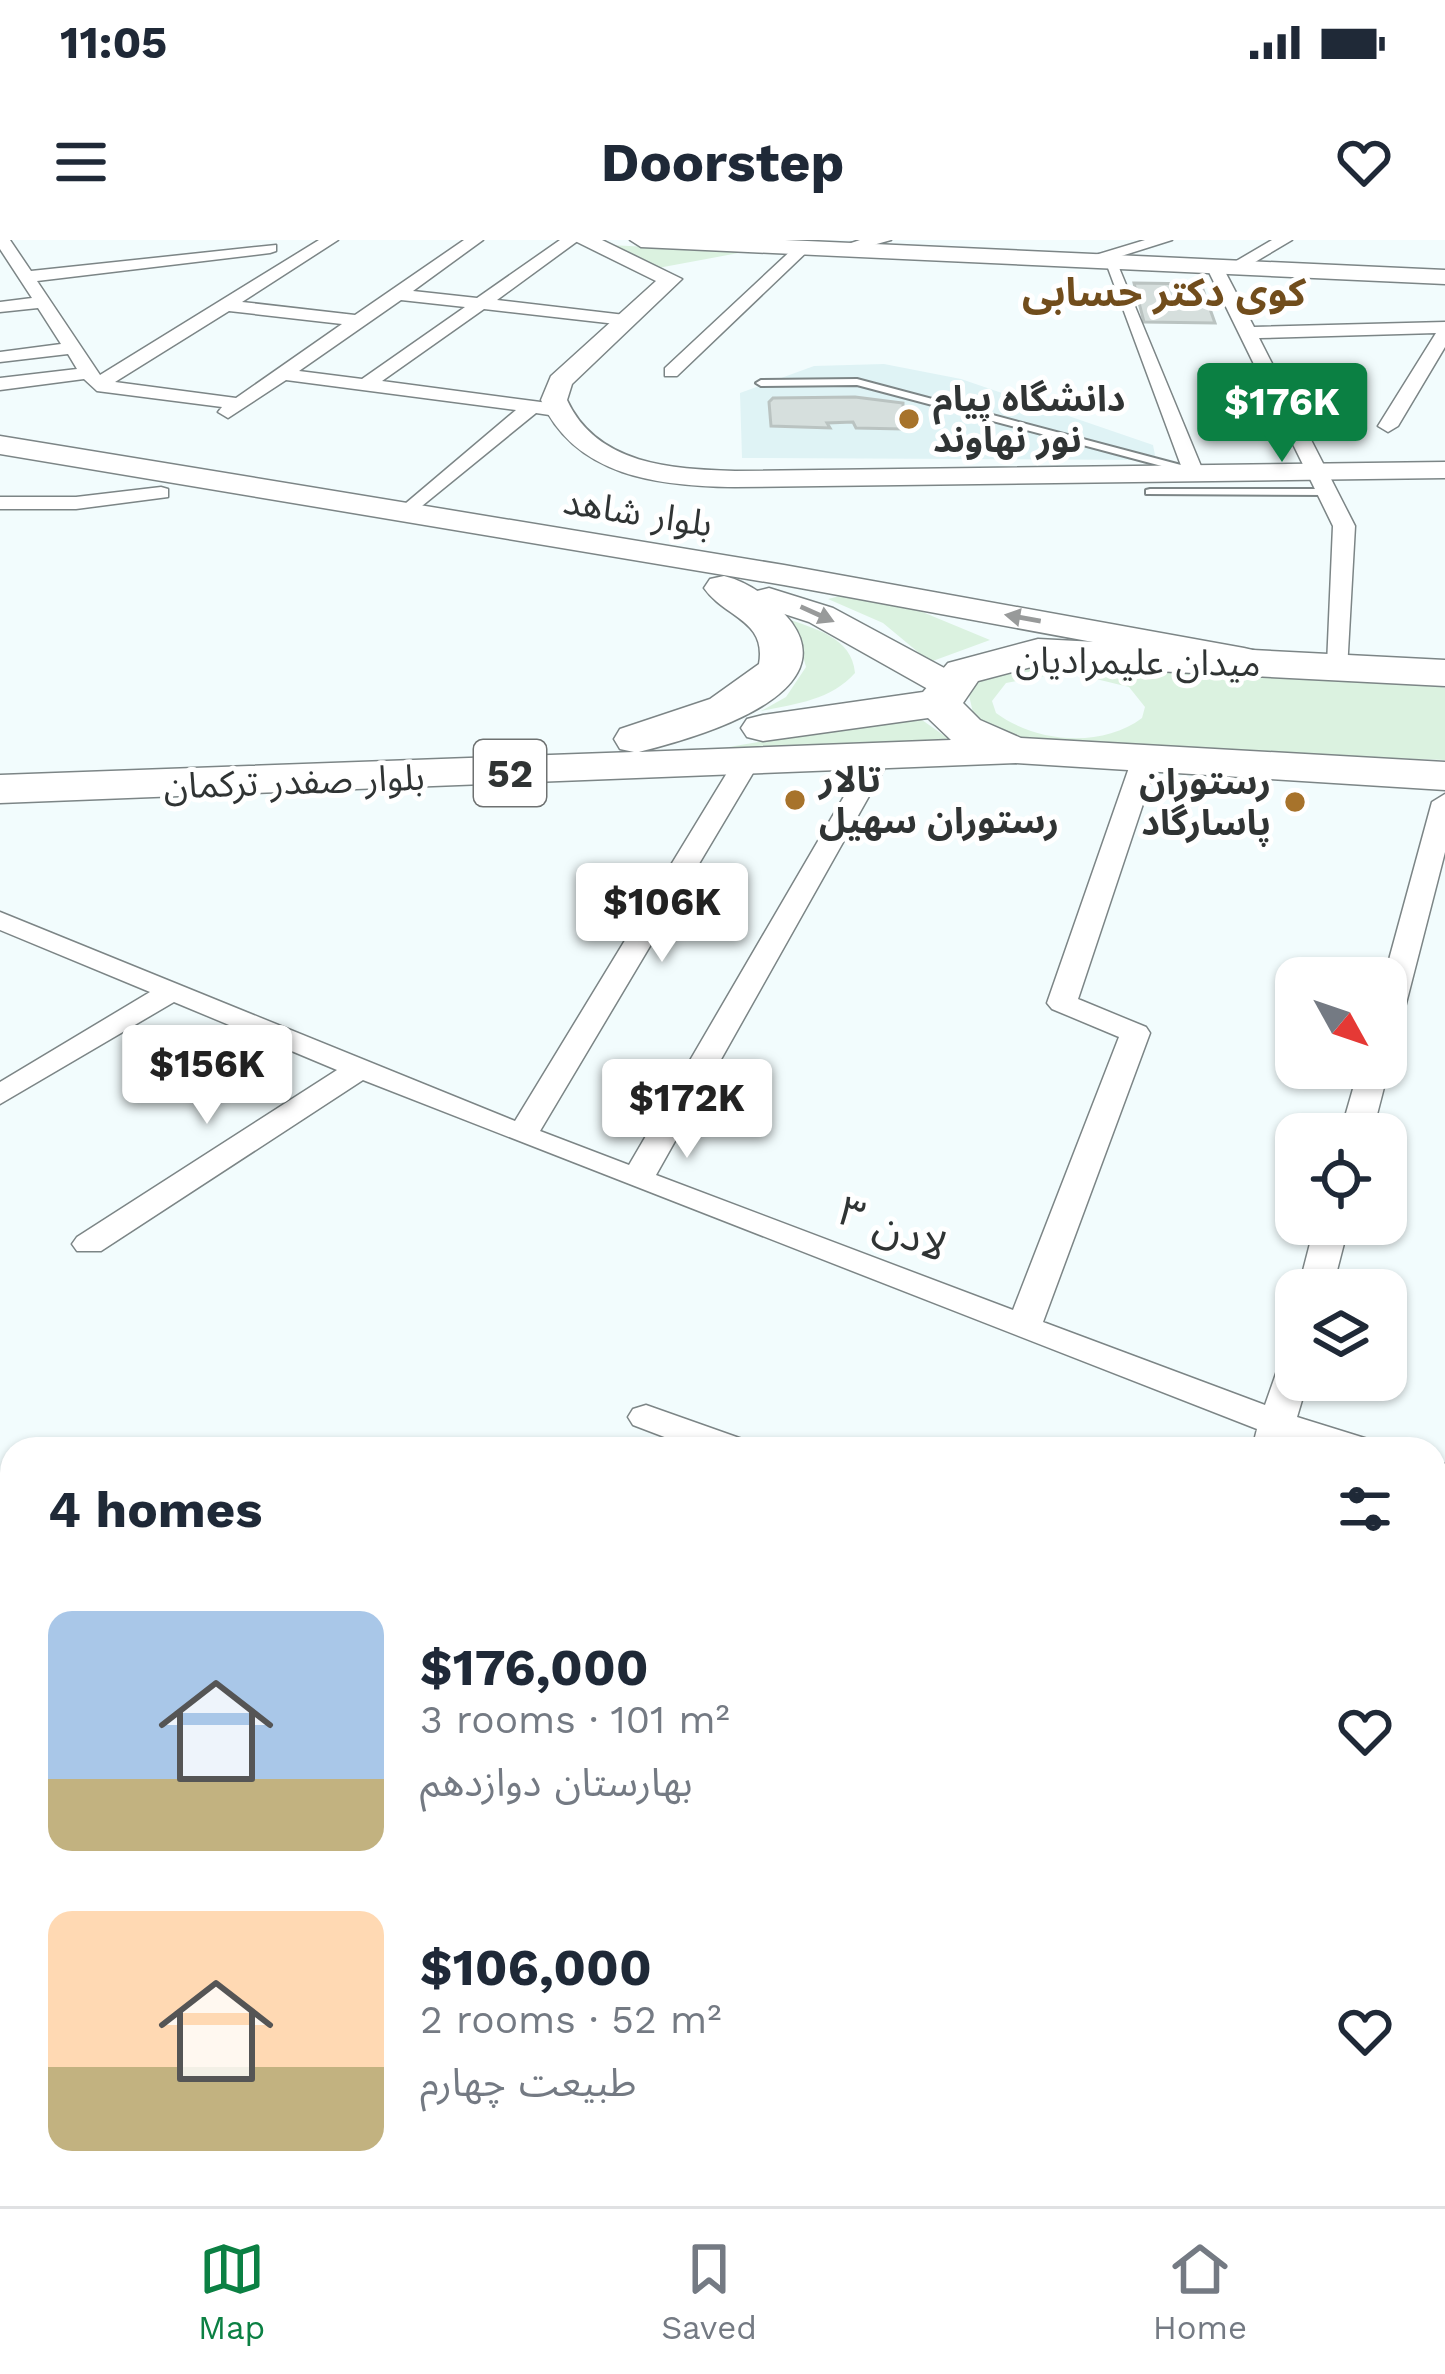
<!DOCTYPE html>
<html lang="en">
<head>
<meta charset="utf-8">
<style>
	:root { --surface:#fff; --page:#f6f6f7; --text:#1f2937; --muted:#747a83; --line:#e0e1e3; --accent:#0b8043 }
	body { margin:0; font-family:"Work Sans","Noto Sans Arabic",sans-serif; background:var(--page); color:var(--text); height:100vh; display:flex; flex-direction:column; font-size:45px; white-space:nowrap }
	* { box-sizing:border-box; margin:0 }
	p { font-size:39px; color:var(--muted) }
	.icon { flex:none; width:66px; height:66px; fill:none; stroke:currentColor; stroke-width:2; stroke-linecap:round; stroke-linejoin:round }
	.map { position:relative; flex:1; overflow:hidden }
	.panel { position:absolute; left:0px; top:1197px; width:1446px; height:771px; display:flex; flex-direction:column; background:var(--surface); border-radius:36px 36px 0 0; box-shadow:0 3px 9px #0004 }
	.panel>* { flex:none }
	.needle { width:78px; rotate:130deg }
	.tools { position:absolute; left:1275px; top:717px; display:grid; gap:24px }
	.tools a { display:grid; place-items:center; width:132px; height:132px; border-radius:24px; background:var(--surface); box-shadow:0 3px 9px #0004; font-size:60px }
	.price { position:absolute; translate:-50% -102px; padding:0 27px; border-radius:12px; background:#fff; color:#222; font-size:39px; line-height:78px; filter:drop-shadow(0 3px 6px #0008) }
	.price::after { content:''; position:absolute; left:50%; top:72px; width:36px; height:27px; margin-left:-18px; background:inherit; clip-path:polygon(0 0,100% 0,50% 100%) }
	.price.on { background:var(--accent); color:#fff }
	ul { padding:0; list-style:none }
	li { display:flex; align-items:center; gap:36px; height:300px; padding:0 48px }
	li span { display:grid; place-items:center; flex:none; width:336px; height:240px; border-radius:24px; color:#555 }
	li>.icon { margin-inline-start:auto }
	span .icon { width:144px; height:144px; fill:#fffc; stroke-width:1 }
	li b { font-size:51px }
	h2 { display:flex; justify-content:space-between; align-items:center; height:144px; padding:0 48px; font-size:51px }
	.status { display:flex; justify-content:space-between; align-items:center; height:84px; padding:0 60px; background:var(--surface); direction:ltr }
	.status svg { height:33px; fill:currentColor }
	header { display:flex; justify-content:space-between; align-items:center; height:156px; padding:0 48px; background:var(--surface); font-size:54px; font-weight:700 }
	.menu { display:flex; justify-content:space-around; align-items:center; height:168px; border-top:3px solid var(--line); background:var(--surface); font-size:33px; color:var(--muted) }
	.menu a { display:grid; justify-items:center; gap:6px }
	.menu .on { color:var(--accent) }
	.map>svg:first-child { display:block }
	.built { fill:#dff3f5 }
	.green { fill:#dbf2e0; fill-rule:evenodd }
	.building { fill:#d6dfdd; stroke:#bac3c1; stroke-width:3 }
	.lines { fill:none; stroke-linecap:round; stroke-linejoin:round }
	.lane-casing { stroke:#7c8586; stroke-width:4 }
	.street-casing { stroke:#7c8586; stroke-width:3 }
	.secondary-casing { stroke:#7c8586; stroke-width:3 }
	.primary-casing { stroke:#7c8586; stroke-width:3 }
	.highway-casing { stroke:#7c8586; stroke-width:3 }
	.lane { fill:#fff; fill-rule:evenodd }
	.street { fill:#fff; fill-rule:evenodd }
	.secondary { fill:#fff; fill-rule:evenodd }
	.primary { fill:#fff; fill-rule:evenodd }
	.highway { fill:#fff; fill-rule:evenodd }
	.oneway { fill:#989a9a }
	.poi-dot { fill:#a7732b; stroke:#fff; stroke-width:4.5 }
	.labels { text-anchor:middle; stroke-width:10; stroke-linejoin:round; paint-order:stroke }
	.far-poi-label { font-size:36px; font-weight:bold; fill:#303434; stroke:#fff; text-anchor:start }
	.far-street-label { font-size:36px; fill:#303434; stroke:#fff }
	.far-neighbourhood-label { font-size:39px; font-weight:bold; fill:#714d1c; stroke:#fff }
	.shield { fill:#fff; stroke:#6e7171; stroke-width:3 }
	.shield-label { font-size:39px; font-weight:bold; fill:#303434 }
	.street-label { font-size:42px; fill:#303434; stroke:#fff }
</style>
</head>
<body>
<div class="status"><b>11:05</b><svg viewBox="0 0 49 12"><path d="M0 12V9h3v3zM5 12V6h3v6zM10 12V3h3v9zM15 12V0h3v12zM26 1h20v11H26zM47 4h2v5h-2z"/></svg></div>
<header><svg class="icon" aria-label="menu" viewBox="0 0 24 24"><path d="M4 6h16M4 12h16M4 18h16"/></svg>Doorstep<svg class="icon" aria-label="heart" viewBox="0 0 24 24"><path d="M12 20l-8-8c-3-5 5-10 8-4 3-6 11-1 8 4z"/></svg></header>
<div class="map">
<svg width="1445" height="1966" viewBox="0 0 1445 1966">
	<rect width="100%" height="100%" fill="#f2fcfd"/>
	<!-- built -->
	<path class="built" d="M 884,124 L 961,139 L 1153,205 L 1156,220 L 742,218 L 740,153 L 814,126 Z"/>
	<!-- green -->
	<path class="green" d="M 610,5 L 744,12 L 658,28 Z
		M 840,356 L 920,371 L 990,400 L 930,422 L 883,383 L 828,359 Z
		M 785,378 C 815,389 852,397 855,433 C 831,460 796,464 761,471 L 786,457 L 806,427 L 798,397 Z
		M 1047,423 L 1428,443 L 1445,448 L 1445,520 L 1059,506 L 1034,504 L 974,477 L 968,451 C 985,427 1019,428 1047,423 ZM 1067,432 L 1129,447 L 1145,467 L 1142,478 C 1101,509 1035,502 996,473 L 992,461 L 1006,443 Z
		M 915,475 L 956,504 L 694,513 Z"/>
	<!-- building -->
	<path class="building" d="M 1134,43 L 1201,44 L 1215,83 L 1144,82 Z
		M 855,157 L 903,163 L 903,189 L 856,188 L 853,182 L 827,183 L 830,188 L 771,186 L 769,162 L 773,158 Z"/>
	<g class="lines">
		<defs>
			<path id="lane" d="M 857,139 L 1196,229 L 1197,231 L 1188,233 L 857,145 L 761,146 L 756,143 L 761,140 Z
				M 1150,249 L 1327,249 L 1332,252 L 1327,255 L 1146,254 L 1146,250 Z"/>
			<path id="street" d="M 0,0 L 10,0 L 31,31 L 276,5 L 276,11 L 270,13 L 37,41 L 100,135 L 319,0 L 338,0 L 242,62 L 355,75 L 464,0 L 483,0 L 413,51 L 477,58 L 560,0 L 579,0 L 497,60 L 625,75 L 634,80 L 625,85 L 484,69 L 382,141 L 556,164 L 566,170 L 556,176 L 536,173 L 406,279 L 399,277 L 399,269 L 516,170 L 286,140 L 228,178 L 218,172 L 222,167 L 97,151 L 84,139 L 0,150 L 0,138 L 77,129 L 68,114 L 0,122 L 0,112 L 61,104 L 38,68 L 0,72 L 0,62 L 32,58 L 0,9 ZM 401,60 L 465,67 L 362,139 L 299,131 ZM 229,71 L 342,84 L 236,158 L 115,142 Z
				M 860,0 L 891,0 L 841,14 L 833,9 Z
				M 1145,0 L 1172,0 L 1115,18 L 1203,231 L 1193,237 L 1183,231 L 1105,20 L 1087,25 L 1079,20 Z
				M 1272,0 L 1292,0 L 1240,31 L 1226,27 Z
				M 798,4 L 812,7 L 677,136 L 665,136 L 665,128 Z
				M 1208,22 L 1220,22 L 1254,87 L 1445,82 L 1445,107 L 1398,186 L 1388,192 L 1378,186 L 1436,93 L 1259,98 L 1355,286 L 1347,430 L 1339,432 L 1327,425 L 1333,286 L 1206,26 Z
				M 161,247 L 168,249 L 168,257 L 76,269 L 0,269 L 0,257 L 76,257 Z
				M 879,510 L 891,517 L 656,935 L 1013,1070 L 1119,797 L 1052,769 L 1047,763 L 1132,519 L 1145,511 L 1154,514 L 1158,519 L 1078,759 L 1146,787 L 1150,793 L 1043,1082 L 1265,1165 L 1284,1111 L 1296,1108 L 1296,1140 L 1308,1140 L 1297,1177 L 1371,1200 L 1376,1209 L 1318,1209 L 1291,1200 L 1288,1209 L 1252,1209 L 1257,1189 L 363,840 L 101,1011 L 77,1011 L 72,1004 L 77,997 L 337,830 L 174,762 L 0,864 L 0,842 L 150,752 L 0,690 L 0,672 L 515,881 L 733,523 L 737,518 L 755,518 L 759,523 L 540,891 L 629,925 L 867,517 Z
				M 1445,554 L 1445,612 L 1401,783 L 1386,792 L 1384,738 L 1432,562 Z
				M 1386,823 L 1389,828 L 1372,894 L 1340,894 L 1359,828 L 1386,828 Z
				M 1315,984 L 1349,984 L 1332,1050 L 1298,1050 Z
				M 646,1165 L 745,1200 L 750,1209 L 696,1209 L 633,1185 L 628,1177 L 633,1169 Z
				M 1434,1221 L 1445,1224 L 1445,1248 L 1434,1245 Z
				M 1434,1463 L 1445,1466 L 1445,1498 L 1434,1495 Z"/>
			<path id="secondary" d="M 573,0 L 602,0 L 682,39 L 572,144 L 567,160 C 597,225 672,229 735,231 L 1445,222 L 1445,238 L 735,247 C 659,246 575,237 541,160 L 551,136 L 656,41 Z
				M 630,0 L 785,0 L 1445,30 L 1445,44 L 641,7 Z"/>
			<path id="primary" d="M 0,196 L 784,325 L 1244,408 L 1257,411 L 1262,419 L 1257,427 L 1244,430 L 784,345 L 0,214 Z
				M 769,348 L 833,368 L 961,437 L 966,445 L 961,453 L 935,453 L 809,382 L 757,365 L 752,358 L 757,351 Z"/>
			<path id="highway" d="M 724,336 C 750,342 776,362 792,383 C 845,458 687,500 639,512 L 951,500 L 928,478 L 763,501 L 747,497 L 741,488 L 747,479 L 763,475 L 923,452 L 948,423 L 1038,399 L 1445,420 L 1445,446 L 1039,425 L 978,441 L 963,463 L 980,480 L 1021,498 L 1445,522 L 1445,550 L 1016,523 L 0,563 L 0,535 L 634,512 L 620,509 L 614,499 L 620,489 L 710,459 L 759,424 C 767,380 725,378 704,348 L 710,339 Z"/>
		</defs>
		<!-- lane casing -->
		<use href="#lane" class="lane-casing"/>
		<!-- street casing -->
		<use href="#street" class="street-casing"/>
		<!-- secondary casing -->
		<use href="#secondary" class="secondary-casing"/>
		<!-- primary casing -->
		<use href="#primary" class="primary-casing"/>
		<!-- highway casing -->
		<use href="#highway" class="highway-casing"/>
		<!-- lane -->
		<use href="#lane" class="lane"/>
		<!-- street -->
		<use href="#street" class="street"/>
		<!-- secondary -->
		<use href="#secondary" class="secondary"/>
		<!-- primary -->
		<use href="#primary" class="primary"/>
		<!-- highway -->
		<use href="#highway" class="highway"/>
	</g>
	<!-- one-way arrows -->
	<defs><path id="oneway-solid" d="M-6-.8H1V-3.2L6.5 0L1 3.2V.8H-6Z" transform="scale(3)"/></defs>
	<g class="oneway">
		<use href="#oneway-solid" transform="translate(817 374) rotate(24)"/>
		<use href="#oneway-solid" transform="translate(1023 378) rotate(-170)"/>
	</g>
	<!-- markers -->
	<g class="poi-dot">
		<circle cx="909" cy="179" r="12"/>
		<circle cx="795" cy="560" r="12"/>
		<circle cx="1295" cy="562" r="12"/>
	</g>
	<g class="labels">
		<!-- far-poi labels -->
		<g class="far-poi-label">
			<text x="933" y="171">دانشگاه پیام<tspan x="933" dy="41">نور نهاوند</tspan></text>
			<text x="819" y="552">تالار<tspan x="819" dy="41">رستوران سهیل</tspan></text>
			<text x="1271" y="554" text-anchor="end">رستوران<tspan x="1271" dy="41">پاسارگاد</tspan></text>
		</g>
		<!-- far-street labels -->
		<g class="far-street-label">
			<text transform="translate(638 272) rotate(9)" y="13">بلوار شاهد</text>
			<text transform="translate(1138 421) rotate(1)" y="13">میدان علیمرادیان</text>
			<text transform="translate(294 541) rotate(-2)" y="13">بلوار صفدر ترکمان</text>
		</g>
		<!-- far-neighbourhood labels -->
		<g class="far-neighbourhood-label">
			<text x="1164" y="66">کوی دکتر حسابی</text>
		</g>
		<!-- shield labels -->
		<rect class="shield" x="474" y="500" width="72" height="66" rx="9"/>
		<g class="shield-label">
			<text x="510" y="547">52</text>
		</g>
		<!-- street labels -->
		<g class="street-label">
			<text transform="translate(893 988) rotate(21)" y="15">لادن ۳</text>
		</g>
	</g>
</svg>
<div class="tools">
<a><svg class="needle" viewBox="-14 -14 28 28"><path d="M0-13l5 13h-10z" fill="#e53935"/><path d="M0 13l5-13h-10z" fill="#747a83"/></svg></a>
<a><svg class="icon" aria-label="locate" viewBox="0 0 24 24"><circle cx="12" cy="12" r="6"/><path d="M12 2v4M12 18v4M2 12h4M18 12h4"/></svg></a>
<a><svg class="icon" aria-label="layers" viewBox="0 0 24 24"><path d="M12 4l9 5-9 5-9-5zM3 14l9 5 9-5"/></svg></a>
</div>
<b class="price on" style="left:1282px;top:225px">$176K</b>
<b class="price" style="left:662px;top:725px">$106K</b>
<b class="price" style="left:207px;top:887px">$156K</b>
<b class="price" style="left:687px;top:921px">$172K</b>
<section class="panel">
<h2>4 homes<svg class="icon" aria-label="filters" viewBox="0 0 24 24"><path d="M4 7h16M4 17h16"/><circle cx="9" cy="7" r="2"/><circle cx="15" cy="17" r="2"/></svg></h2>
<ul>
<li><span style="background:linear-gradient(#a9c7e8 70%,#c2b280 0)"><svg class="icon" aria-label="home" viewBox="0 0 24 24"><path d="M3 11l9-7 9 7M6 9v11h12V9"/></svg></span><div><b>$176,000</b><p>3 rooms · 101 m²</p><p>بهارستان دوازدهم</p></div><svg class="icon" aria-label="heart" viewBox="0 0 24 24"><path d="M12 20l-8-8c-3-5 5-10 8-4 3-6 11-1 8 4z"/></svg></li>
<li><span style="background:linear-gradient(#ffd9b3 65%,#c2b280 0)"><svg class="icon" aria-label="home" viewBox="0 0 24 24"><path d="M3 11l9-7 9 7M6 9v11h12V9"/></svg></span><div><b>$106,000</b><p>2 rooms · 52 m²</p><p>طبیعت چهارم</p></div><svg class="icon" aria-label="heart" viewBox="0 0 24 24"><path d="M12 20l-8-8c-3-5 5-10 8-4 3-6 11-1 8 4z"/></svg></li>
</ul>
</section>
</div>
<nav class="menu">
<a class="on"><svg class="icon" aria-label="map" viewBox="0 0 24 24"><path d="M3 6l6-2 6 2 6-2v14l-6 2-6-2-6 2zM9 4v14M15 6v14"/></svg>Map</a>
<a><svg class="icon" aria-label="saved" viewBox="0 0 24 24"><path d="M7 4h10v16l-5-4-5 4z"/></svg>Saved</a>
<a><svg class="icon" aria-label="home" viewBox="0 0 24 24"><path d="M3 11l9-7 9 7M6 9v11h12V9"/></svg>Home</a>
</nav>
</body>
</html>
